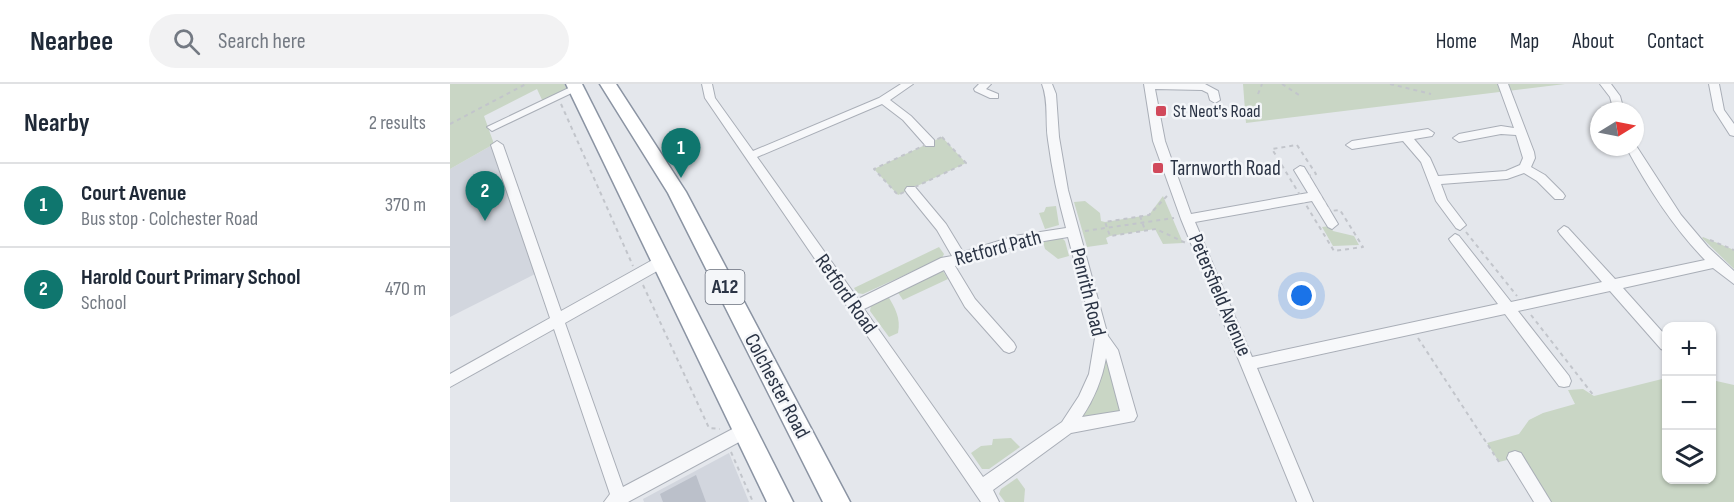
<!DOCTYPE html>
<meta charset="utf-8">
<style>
body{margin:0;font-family:"Sofia Sans Condensed",sans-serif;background:#f2f2f3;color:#1f2937}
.controls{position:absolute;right:18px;bottom:18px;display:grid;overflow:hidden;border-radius:12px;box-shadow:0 2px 4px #0004}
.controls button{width:54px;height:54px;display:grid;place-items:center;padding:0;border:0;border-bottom:2px solid #e0e1e3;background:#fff;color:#1f2937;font:30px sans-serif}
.compass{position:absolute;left:1140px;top:18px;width:54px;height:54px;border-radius:50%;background:#fff;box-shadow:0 2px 4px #0004;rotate:80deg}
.you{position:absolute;left:852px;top:212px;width:21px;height:21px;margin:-15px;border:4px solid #fff;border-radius:50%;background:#1a73e8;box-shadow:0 0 0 9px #1a73e833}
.badge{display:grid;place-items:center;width:39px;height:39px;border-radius:50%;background:#0f766e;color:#fff;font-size:20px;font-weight:700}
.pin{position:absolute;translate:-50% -50px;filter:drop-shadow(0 2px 3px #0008)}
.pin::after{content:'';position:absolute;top:32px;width:21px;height:18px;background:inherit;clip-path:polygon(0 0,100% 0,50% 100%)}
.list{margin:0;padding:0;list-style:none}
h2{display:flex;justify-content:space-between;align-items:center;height:78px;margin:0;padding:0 24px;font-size:26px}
h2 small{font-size:20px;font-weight:400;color:#747a83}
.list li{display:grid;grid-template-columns:39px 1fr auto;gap:18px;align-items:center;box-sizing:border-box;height:84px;padding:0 24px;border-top:2px solid #e0e1e3}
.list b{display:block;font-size:22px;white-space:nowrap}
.list p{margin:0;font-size:20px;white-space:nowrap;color:#747a83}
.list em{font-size:20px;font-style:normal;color:#747a83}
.icon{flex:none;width:33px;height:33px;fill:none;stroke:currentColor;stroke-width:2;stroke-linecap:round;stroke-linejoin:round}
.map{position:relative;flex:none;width:1284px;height:418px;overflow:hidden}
header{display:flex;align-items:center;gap:36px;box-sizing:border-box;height:84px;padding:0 30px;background:#fff;border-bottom:2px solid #e0e1e3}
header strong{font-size:28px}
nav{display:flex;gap:33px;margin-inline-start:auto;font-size:21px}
.search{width:420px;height:54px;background:#f2f2f3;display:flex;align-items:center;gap:15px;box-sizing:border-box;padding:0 21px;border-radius:33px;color:#747a83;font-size:22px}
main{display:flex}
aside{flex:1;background:#fff}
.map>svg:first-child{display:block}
</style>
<header>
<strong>Nearbee</strong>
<div class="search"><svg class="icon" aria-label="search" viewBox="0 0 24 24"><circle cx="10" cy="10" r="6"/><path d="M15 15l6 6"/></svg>Search here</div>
<nav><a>Home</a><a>Map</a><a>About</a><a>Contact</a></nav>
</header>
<main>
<aside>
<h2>Nearby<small>2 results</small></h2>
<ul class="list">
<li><span class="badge">1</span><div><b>Court Avenue</b><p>Bus stop · Colchester Road</p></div><em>370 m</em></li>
<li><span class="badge">2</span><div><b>Harold Court Primary School</b><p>School</p></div><em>470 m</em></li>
</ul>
</aside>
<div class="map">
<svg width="1284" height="418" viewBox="0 0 1284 418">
<rect width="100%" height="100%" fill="#e4e7ec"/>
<g fill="#d2d6de">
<polygon points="44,60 87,189 0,233 0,85"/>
<polygon points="279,369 299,418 194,418 193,415"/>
</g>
<g fill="#c9d6c5">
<polygon points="0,0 114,0 118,7 93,18 87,5 34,32 44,60 0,85"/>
<polygon points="793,0 1115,0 796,39"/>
<polygon points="492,53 516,79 448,111 424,85"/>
<polygon points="713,112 733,159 713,160 705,145 660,152 656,154 658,160 637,163 624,118 635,117 650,129 651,137 655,138 699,131"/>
<polygon points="606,122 609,141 595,145 589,129 594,128 596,123"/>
<polygon points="880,142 883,147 904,152 909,161 883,162 872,143"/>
<polygon points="1253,153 1284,166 1284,185 1252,154"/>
<polygon points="612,154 615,157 619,172 608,175 595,165 593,158"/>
<polygon points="489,163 494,170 492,174 413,210 407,209 404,204"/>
<polygon points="493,187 498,195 453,216 447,207"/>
<path d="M 438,212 C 445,224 451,234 448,249 L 439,253 L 420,227 L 421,221 Z"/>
<polygon points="652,254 679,332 617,343 635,316"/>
<polygon points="1216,294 1216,396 1262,396 1262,296 1284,301 1284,418 1093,418 1065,374 1049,378 1037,359 1069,350 1079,336 1093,329 1125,320 1118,306 1133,305 1144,312"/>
<polygon points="561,354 570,363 539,385 532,385 521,369 531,362 542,361 543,355"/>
<polygon points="567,394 575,405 574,418 555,418 549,410 551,405"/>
</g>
<polygon fill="#bbc0ca" points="246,391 256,418 213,418 210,410"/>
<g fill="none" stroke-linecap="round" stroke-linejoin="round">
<defs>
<g id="minor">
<polygon points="127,0 131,3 130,5 46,45 42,47 37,43"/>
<path d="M 252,0 L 262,0 L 265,14 L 303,67 L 429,14 L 451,0 L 463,0 L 440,16 L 461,32 L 484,56 L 484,62 L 476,62 L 453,36 L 432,20 L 307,73 L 408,215 L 491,174 L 502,172 L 487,146 L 457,109 L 455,106 L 457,103 L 465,103 L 496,140 L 513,168 L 565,152 L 616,144 C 608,115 602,86 598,56 C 595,37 599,18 592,0 L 602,0 L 606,10 L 609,53 L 618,106 L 658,252 L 668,266 L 687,332 L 684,337 L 621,349 L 543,406 L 549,418 L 531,418 L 255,14 ZM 618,153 L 645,254 L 639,290 L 629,312 L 612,338 L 533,393 L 414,225 L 494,186 L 515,223 L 554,267 L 559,269 L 564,267 L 566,263 L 564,259 L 525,215 L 505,182 L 565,162 ZM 656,274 L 670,327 L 632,333 C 644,315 652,296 656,274 Z"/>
<polygon points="529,0 541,0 536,5 548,10 548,14 540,14 525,7 524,5"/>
<path d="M 694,0 L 755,0 L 768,7 L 770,16 L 765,19 L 760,16 L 758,9 L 752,6 L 705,5 L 715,57 L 741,130 L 858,109 L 844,86 L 850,82 L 854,83 L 888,140 L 882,145 L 878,143 L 862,117 L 745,138 L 802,273 L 1048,220 L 1001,158 L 999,155 L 1005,150 L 1009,152 L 1061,218 L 1152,198 L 1110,150 L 1108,147 L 1114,142 L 1118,144 L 1165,195 L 1255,176 C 1223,143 1198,104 1176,63 L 1185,63 L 1185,60 L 1231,131 L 1258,163 L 1284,187 L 1284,200 L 1263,184 L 1173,204 L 1216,252 L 1216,267 L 1211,265 L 1160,207 L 1068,227 L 1119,292 L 1121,297 L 1119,302 L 1114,303 L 1109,302 L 1055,230 L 807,284 L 863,418 L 847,418 L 731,135 L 703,57 Z"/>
<polygon points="1048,0 1058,0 1084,68 1085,74 1081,83 1095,91 1113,109 1115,112 1113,115 1105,115 1087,97 1074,89 1057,95 991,100 997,116 1016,141 1010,146 1006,144 986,117 971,78 953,57 902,65 896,61 902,57 978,45 984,49 982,52 964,55 980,74 988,92 1056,87 1070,81 1073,74 1066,51 1051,50 1009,58 1003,54 1009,50 1051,42 1064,44"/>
<polygon points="1150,0 1161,0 1170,12 1174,27 1164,27 1160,13"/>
<polygon points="1259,0 1269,0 1274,26 1284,40 1284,52 1280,51 1264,26"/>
<polygon points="47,57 53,61 111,227 206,174 211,173 218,178 216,182 115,239 173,403 290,341 296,339 302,341 304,346 302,351 178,418 154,418 160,410 104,245 0,303 0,290 100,234 41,61"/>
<polygon points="1065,367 1071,369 1101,418 1084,418 1057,374 1059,369"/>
</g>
<g id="highway">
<polygon points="116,0 132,0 343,418 317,418"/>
<polygon points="150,0 166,0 236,108 400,418 373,418 218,109"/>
</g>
</defs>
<use href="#minor" stroke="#a9aeb7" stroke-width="2"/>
<use href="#highway" stroke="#8b94a3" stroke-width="3"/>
<g stroke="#c2c5cb" stroke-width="2" stroke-dasharray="4 4" stroke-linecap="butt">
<polyline points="832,0 849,11"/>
<polyline points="940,0 981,10"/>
<polyline points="808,10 812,0"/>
<polyline points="111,20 183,182"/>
<polyline points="0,40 76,0"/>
<polygon points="492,53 516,79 448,111 424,85"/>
<polygon points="847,61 866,90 858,92 880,127 890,126 913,163 884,167 822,65"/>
<polyline points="717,112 699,131 655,138 660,152 706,145 736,159"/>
<polyline points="690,132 695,146"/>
<polyline points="635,147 724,134"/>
<polyline points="1016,148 1067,212"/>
<polyline points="1260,156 1284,166"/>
<polyline points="193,201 259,344 270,345"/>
<polyline points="1081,231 1144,312"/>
<polyline points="968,254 1049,378 1051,377"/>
<polyline points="281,368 303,418"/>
</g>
<use href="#minor" fill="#f7f8fa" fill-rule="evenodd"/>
<use href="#highway" fill="#fff" fill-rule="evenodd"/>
</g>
<g fill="#d1495b" stroke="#f4f6f9" stroke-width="2">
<rect x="705" y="21" width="12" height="12" rx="3"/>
<rect x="702" y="78" width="12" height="12" rx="3"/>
</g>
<g text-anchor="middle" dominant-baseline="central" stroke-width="5" stroke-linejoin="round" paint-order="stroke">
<g font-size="18" fill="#2b3445" stroke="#f4f6f9" text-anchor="start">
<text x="723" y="27">St Neot's Road</text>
</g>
<rect fill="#f4f6f9" stroke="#676e7b" stroke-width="1.5" x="255.5" y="186" width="39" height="34" rx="4.5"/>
<g font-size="20" font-weight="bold" fill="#2b3445">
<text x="275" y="203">A12</text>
</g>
<g font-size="21" fill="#2b3445" stroke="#f4f6f9" text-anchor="start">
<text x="720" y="84">Tarnworth Road</text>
</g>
<g font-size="21" fill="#2b3445" stroke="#f4f6f9">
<text transform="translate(548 164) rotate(-15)">Retford Path</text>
<text transform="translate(638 208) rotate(76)">Penrith Road</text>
<text transform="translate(396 210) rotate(55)">Retford Road</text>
<text transform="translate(770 211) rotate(67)">Petersfield Avenue</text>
<text transform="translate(327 302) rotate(62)">Colchester Road</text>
</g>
</g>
</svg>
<div class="controls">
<button>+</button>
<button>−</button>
<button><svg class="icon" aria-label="layers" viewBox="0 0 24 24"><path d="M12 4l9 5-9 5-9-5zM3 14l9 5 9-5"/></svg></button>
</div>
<svg class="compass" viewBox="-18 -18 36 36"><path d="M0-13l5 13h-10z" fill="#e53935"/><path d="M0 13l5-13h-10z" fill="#747a83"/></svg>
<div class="you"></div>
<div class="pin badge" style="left:231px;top:94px">1</div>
<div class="pin badge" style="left:35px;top:137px">2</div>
</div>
</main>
